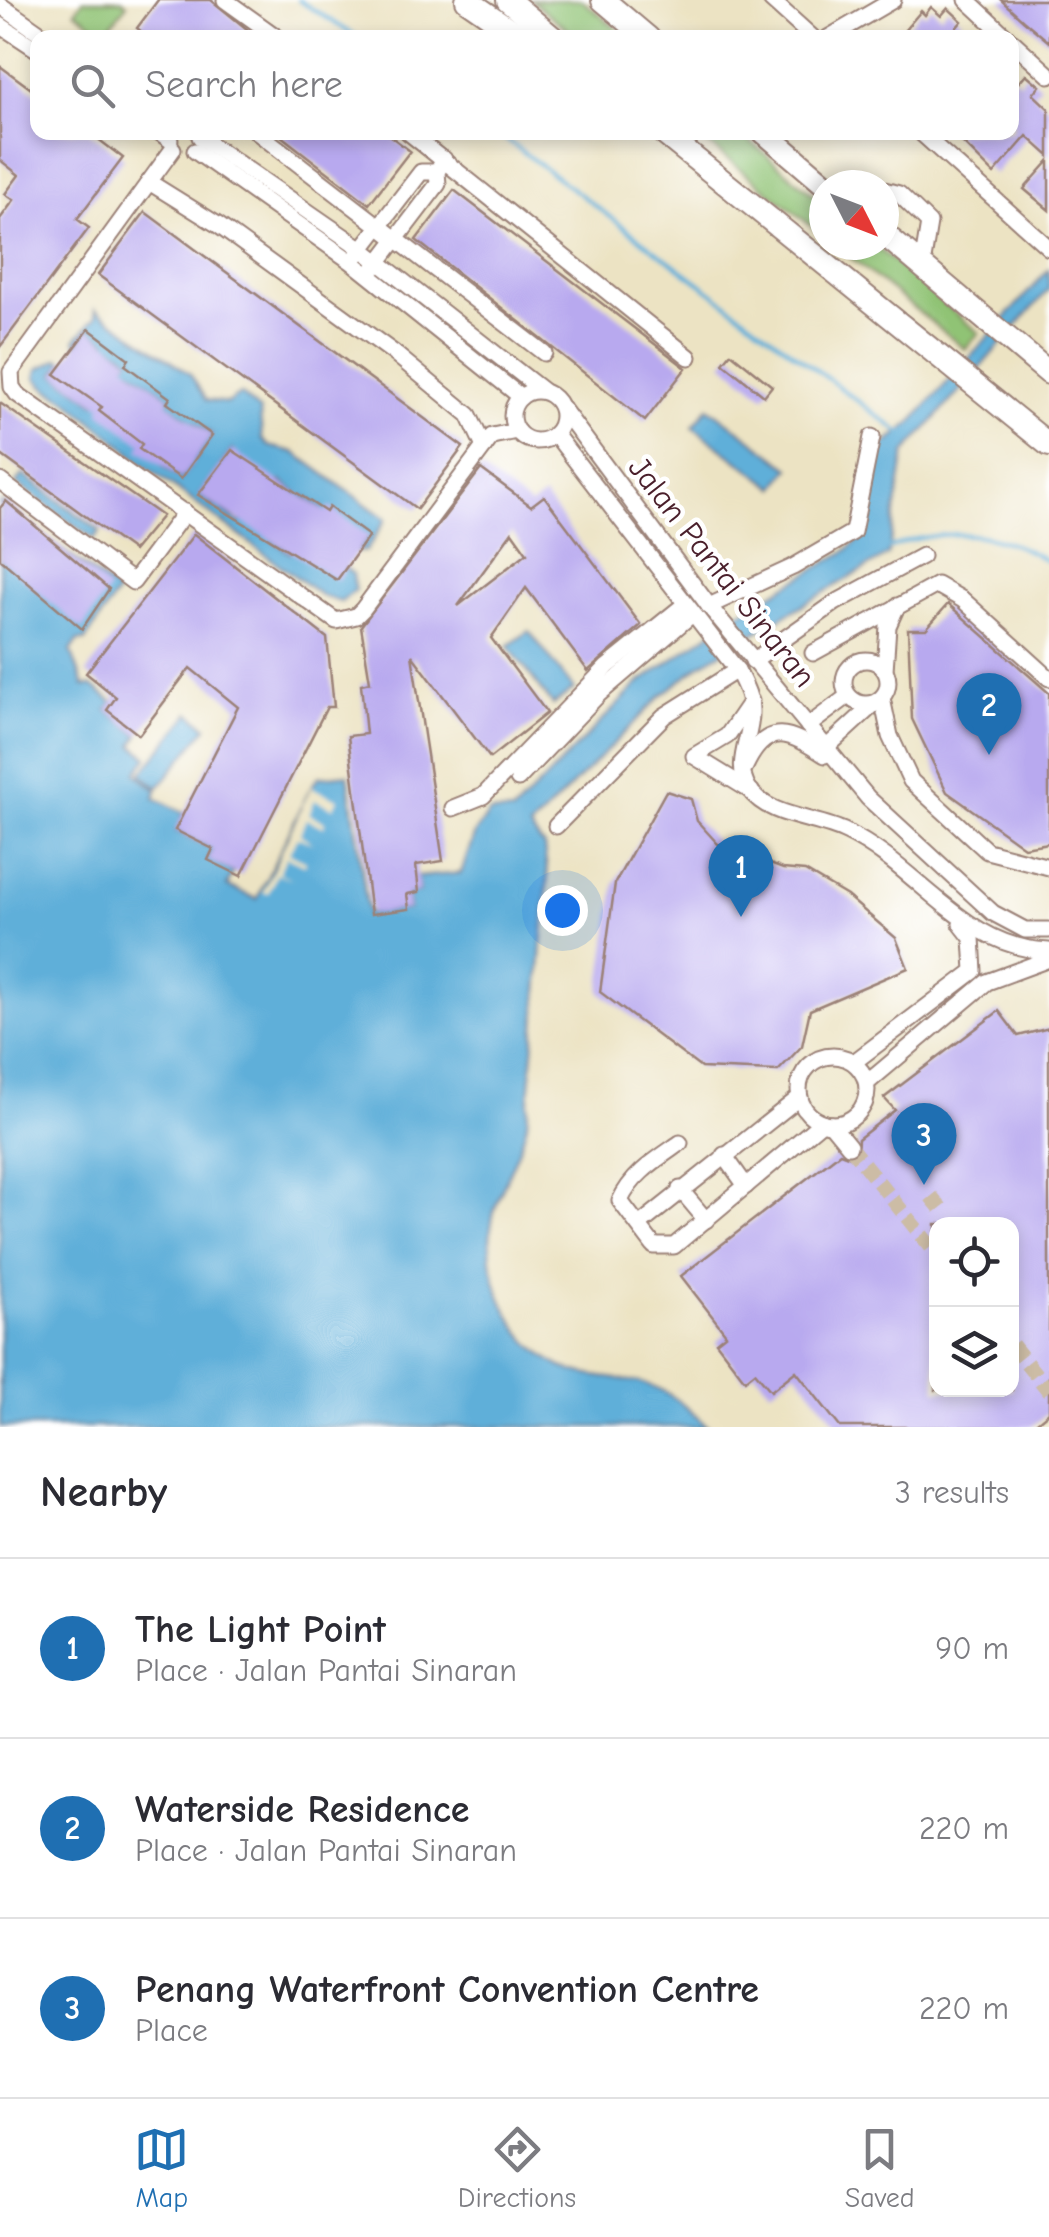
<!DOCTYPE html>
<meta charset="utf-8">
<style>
body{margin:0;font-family:"Comic Neue",sans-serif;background:#f2f2f3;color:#2b2b33}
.controls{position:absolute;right:30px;bottom:30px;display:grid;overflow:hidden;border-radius:20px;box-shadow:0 5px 15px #0003}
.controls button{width:90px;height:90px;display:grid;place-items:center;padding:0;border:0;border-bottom:2px solid #e1e1e2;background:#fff;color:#2b2b33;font:50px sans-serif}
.compass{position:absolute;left:809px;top:170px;width:90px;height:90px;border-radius:50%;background:#fff;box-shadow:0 5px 15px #0003;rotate:132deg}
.you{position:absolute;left:562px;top:910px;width:35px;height:35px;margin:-25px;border:8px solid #fff;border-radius:50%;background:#1a73e8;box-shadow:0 0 0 15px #1a73e833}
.badge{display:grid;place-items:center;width:65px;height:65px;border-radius:50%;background:#1f6fb2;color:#fff;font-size:32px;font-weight:700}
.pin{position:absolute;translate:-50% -82px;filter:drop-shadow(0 2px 5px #0008)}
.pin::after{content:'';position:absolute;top:52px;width:35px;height:30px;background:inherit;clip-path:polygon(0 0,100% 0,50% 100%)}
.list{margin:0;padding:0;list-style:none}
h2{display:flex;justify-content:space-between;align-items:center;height:130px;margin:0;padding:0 40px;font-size:42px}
h2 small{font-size:32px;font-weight:400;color:#7c7c81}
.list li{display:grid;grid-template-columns:65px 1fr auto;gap:30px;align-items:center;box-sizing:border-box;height:180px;padding:0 40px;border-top:2px solid #e1e1e2}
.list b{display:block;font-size:38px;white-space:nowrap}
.list p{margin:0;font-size:32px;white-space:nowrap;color:#7c7c81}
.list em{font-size:32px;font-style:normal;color:#7c7c81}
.icon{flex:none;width:55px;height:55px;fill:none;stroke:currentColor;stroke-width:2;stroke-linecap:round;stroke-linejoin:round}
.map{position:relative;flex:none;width:1049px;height:1427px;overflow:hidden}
.search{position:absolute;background:#fff;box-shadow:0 5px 15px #0003;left:30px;right:30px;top:30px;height:110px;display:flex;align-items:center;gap:25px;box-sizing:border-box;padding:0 35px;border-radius:20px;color:#7c7c81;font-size:38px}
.sheet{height:670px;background:#fff}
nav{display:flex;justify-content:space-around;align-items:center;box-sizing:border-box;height:140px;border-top:2px solid #e1e1e2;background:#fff;font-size:28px;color:#7c7c81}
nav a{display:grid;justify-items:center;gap:5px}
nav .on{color:#1f6fb2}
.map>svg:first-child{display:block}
</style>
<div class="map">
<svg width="1049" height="1427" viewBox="0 0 1049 1427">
<rect width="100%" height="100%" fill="#fff"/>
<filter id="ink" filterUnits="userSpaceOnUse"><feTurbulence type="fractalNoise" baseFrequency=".01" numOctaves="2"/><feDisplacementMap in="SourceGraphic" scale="20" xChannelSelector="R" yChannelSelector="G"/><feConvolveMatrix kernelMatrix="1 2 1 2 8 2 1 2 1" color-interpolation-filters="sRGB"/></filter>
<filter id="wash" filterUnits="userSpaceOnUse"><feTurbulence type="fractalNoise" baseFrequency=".0048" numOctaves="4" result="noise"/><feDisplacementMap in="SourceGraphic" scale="40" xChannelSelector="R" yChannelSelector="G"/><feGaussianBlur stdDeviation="2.25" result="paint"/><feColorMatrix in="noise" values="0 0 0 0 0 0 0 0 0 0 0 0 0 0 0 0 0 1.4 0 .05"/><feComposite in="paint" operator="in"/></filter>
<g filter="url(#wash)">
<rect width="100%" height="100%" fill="#ece3c3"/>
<g fill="#90c374" stroke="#6d7150" stroke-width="2.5">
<polygon points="83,0 122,0 127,4 105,33 75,11"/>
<polygon points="531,0 582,0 627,37 577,37"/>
<polygon points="695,133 740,133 824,203 824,236"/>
<polygon points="835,245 874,245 979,333 965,349"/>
</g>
<g fill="#5eafd9" stroke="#546782" stroke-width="2.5">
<path d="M 1049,269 L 1049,289 L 905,453 L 888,555 L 700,665 L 661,696 L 530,828 L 544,847 L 548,875 L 527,1123 C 520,1156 501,1184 493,1216 C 480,1271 510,1342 562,1367 C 591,1380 624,1376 652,1386 C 674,1394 691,1412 708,1427 L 0,1427 L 0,502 L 118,592 L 85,641 L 78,641 L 71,651 L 84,686 L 92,686 L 113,702 L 107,710 L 139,735 L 133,745 L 148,757 L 136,773 L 157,790 L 155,798 L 184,813 L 176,831 L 207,846 L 216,844 L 208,859 L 233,872 L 227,886 L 257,899 L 311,787 L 318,777 L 348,774 L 368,914 L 409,909 L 407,894 L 419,892 L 417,877 L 461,873 L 475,833 L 489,813 L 513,812 L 638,684 L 731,618 L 846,551 L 864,535 L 878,450 L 910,424 Z"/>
<path d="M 95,309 L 190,374 L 206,400 L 227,403 L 240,394 L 260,411 L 262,439 L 269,446 L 294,452 L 386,519 L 366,551 L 358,552 L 368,537 L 317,525 L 322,509 L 304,496 L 292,513 L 288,510 L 299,494 L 281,481 L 268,498 L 232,450 L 199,495 L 216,508 L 229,491 L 233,494 L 222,510 L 239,523 L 252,506 L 272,540 L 290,553 L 302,536 L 353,574 L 355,590 L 341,602 L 322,596 L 141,463 C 120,441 96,426 74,406 C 62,394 47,393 36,378 L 38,369 L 59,359 L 63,362 L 55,374 L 96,403 L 103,394 L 175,449 L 163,466 L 181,479 L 212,434 L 194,422 L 182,439 L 177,436 L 189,419 L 171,406 L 163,416 L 159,413 L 170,398 L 130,369 L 118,374 L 129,358 L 111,346 L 95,359 L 107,342 L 89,329 L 77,345 L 75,340 L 96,317 Z"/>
<polygon points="708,407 790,468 775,488 693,427"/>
<polygon points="23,475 100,531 94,539 16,483"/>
<polygon points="529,631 574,689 553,705 508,646"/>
<polygon points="190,713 207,727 158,788 141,774"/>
</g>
<polygon fill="#ece3c3" points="311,787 338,799 333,808 315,800 309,814 326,822 324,827 306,819 300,834 314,844 297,837 289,853 306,861 305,865 286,857 279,873 296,880 277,874 268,894 263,892"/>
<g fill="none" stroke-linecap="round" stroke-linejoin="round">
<g stroke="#5eafd9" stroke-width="4">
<polyline points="298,0 359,38"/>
<polyline points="496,132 901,433"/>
<path d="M 888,548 C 943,526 997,530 1049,562"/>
</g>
</g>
<g id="blocks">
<g fill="#b8a9ef" fill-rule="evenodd">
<polygon points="158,0 211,0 258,38 149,38 137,28"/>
<polygon points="1001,0 1049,0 1049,42 1023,20"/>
<polygon points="931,7 941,16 948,8 962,21 956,28 967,38 898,38 921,11 925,15"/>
<polygon points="0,66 38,94 38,132 89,132 123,158 77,219 89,228 0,347 0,219 14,200 5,194 19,175 0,160"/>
<polygon points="1026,74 1040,86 1033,94 1049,109 1049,156 1027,136 994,174 952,132 1012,132 1012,76 1019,82"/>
<polygon points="276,132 385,132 410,151 369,204"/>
<polygon points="1049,161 1049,210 1024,189"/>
<polygon points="454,190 686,368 645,421 416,240"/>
<polygon points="145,212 463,447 417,509 98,275"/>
<polygon points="89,329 129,359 125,365 170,398 167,403 212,435 181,479 139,449 142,444 99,411 102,407 55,374"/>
<polygon points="731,353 772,386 764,396 723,363"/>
<polygon points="0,403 162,516 133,551 0,454"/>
<polygon points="232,450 326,512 329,507 369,536 337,580 198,495"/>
<path d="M 481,469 L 531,506 L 544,496 L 641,625 L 588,671 L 526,588 L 491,638 L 547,713 L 490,758 L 412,655 L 443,861 L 416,865 L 419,892 L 407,894 L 409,909 L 371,914 L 348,736 L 366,734 L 361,684 L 370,682 L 361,626 ZM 512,532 L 527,553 L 458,606 Z"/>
<polygon points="6,501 109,589 82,629 0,559 0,508"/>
<polygon points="194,534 327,638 334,707 327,707 241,876 208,860 213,849 175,830 238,707 190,668 139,735 107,710 116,697 86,673"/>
<polygon points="948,604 1049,693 1049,843 1024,847 947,792 912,719 908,629 926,629"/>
<polygon points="666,791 691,799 697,821 718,844 783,869 805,871 847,896 896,938 908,968 810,1010 802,1046 778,1071 701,1068 600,992 615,883"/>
<path d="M 999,1011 L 1018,1036 L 1049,1028 L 1049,1412 L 1031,1427 L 840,1427 L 796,1371 L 771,1391 L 755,1372 L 745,1380 L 716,1342 L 726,1334 L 681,1276 L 840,1153 L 850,1157 L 857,1154 L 858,1139 L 895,1110 L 884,1098 ZM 936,1224 L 1012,1224 L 1012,1390 L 936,1390 Z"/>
</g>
</g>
</g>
<g filter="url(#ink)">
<use href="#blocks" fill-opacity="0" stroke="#9b8177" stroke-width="2.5"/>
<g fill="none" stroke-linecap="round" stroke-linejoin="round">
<g stroke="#ccbca5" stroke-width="15" stroke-dasharray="15 8" stroke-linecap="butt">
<polyline points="849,1146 936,1253"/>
<polyline points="930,1207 945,1195"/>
<polyline points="1012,1345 1049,1391"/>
</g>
<defs>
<g id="minor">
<polyline points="225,0 278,38"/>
<polyline points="771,0 813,38"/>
<polyline points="967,0 1008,38"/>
<polyline points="0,5 47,38"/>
<polyline points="0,25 38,50"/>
<polyline points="828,38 893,0"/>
<polyline points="1012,41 1049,75"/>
<polyline points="159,132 170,140"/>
<polyline points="257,132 544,353"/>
<polyline points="408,132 689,357"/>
<polyline points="920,132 1049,248"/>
<polyline points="200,137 362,249 543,391"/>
<polyline points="173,149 11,372 12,387 17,394 336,621 356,616 363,609 492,436 517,431"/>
<polyline points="195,151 352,262 521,397"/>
<polyline points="149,182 218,225 394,353 469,415 484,447"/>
<polyline points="884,190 899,194 929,223 922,266"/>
<polyline points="357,255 421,172 437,172"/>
<polyline points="374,268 438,184 437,172 444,159"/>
<circle cx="537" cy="416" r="25"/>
<polyline points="562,408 709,606 868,798 993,913 1025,930 1049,930"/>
<path d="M 555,434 L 737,670 C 744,684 752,698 751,714 C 751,739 733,764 749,789 C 769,818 816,817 846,832 C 918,866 964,949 1049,951"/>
<polyline points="0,481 133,582 185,512"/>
<polyline points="709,606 793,567 853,532 872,437"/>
<polyline points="813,653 937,585 963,600 1049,678"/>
<circle cx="866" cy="682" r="22"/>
<polyline points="753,661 835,603 922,556"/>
<polyline points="885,670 888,626 897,606"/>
<polyline points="882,698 890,736 911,781 987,851 1049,867"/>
<polyline points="751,701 727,736 694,756 751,791"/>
<polyline points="808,726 848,696"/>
<polyline points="826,748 874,704"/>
<path d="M 745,767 C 767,719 790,733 825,755"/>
<polyline points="518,779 599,694 691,615"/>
<polyline points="453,808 483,796 607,667 684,605"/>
<polyline points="556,826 664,716 737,670"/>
<circle cx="833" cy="1090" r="34"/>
<polyline points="854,1062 974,971 972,938 961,924"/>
<polyline points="867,1083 987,982 1049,959"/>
<polyline points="831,1124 849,1146"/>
<path d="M 680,1143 C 656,1160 632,1174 620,1201 L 654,1246 L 674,1246 L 822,1122"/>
<polyline points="724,1155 746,1186"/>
<polyline points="680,1189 706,1220"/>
<polyline points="639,1225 800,1097"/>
</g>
<g id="highway">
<polyline points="467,0 522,38"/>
<polyline points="508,0 553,38"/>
<polyline points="603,0 648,38"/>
<polyline points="662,132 1049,445"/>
<polyline points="764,132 826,185"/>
<polyline points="884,234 1049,373"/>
</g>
</defs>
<use href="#minor" stroke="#9b8177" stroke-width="19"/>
<use href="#highway" stroke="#9b8177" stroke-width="26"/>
<use href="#minor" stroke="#fff" stroke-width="15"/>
<use href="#highway" stroke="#fff" stroke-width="22"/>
</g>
</g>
<g text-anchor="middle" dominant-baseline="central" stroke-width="9" stroke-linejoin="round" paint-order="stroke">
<g font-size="32" fill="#4a1f2b" stroke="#fff">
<text transform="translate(722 572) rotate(52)">Jalan Pantai Sinaran</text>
</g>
</g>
</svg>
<div class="controls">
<button><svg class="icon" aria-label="locate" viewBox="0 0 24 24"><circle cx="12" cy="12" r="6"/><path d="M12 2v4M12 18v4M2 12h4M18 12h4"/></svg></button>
<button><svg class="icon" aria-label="layers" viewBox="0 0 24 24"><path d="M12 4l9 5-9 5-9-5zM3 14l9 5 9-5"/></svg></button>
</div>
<svg class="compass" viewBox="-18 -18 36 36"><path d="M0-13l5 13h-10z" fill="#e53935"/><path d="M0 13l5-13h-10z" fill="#7c7c81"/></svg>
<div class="you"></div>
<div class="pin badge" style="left:741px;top:917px">1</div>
<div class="pin badge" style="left:989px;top:755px">2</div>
<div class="pin badge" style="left:924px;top:1185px">3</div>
<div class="search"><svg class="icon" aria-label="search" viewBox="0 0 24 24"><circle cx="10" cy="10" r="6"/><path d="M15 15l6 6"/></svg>Search here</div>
</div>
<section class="sheet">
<h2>Nearby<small>3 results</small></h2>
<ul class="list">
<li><span class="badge">1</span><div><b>The Light Point</b><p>Place · Jalan Pantai Sinaran</p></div><em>90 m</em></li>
<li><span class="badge">2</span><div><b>Waterside Residence</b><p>Place · Jalan Pantai Sinaran</p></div><em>220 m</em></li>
<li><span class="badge">3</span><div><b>Penang Waterfront Convention Centre</b><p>Place</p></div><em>220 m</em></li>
</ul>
</section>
<nav>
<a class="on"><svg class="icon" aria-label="map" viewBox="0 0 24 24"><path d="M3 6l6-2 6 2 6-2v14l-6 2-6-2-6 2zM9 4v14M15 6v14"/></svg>Map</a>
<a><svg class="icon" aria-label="directions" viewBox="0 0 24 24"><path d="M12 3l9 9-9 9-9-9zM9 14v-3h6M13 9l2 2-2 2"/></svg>Directions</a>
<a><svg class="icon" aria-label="saved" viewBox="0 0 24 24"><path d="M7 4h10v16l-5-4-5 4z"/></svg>Saved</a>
</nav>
